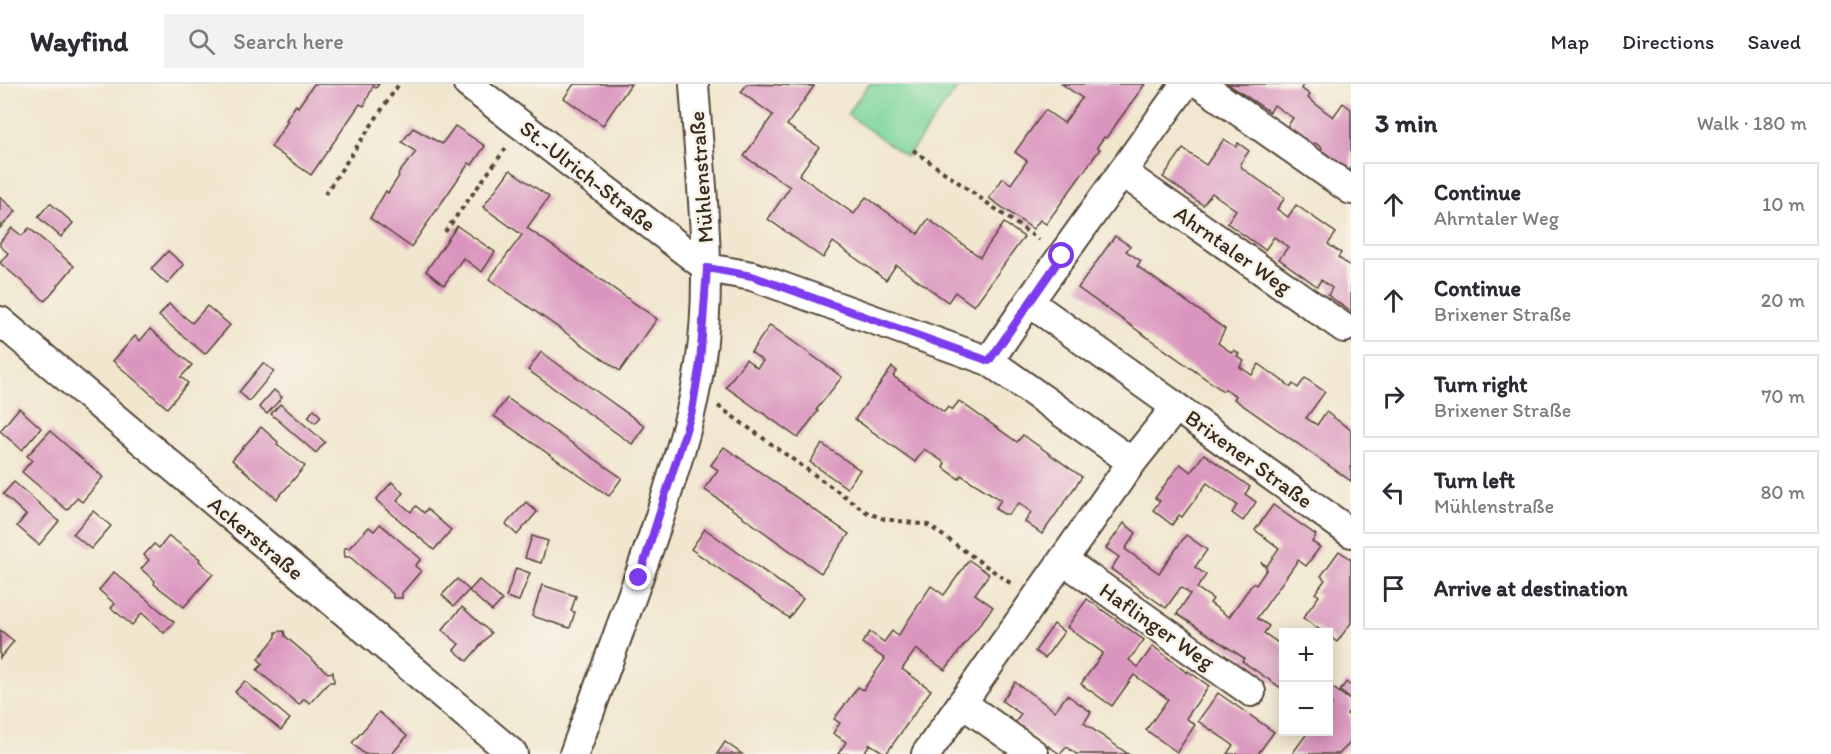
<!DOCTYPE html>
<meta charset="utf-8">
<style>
body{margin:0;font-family:Itim,sans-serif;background:#f2f2f3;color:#2b2b33}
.controls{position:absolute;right:18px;bottom:18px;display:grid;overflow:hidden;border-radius:0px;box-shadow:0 3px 15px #0003}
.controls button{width:54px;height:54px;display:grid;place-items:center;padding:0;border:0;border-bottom:2px solid #e1e1e2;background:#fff;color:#2b2b33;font:30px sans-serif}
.stop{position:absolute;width:18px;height:18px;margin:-14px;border:4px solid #7c3aed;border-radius:50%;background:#fff}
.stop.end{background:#7c3aed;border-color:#fff;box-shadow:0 2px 6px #0008}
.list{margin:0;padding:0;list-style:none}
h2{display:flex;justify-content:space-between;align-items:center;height:78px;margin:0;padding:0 24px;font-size:26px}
h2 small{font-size:20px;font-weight:400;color:#7c7c81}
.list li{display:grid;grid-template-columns:39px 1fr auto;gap:18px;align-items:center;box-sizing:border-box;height:84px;margin:0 12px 12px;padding:0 12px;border:2px solid #e1e1e2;border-radius:0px}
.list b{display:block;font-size:22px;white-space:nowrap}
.list p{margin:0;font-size:20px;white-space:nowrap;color:#7c7c81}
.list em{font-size:20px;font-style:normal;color:#7c7c81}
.icon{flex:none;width:33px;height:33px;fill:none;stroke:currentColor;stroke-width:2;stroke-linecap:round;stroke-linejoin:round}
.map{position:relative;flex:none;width:1351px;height:670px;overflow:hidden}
header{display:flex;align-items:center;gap:36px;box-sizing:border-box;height:84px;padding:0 30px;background:#fff;border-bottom:2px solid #e1e1e2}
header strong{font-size:28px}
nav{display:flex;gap:33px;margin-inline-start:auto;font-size:21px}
.search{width:420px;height:54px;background:#f2f2f3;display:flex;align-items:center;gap:15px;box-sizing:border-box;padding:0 21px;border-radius:0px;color:#7c7c81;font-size:22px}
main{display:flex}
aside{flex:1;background:#fff}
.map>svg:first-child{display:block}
</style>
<header>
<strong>Wayfind</strong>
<div class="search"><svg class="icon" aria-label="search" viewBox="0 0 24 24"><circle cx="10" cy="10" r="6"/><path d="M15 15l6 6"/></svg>Search here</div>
<nav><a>Map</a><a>Directions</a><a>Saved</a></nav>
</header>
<main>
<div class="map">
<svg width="1351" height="670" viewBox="0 0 1351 670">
<rect width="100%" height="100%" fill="#f7f3e8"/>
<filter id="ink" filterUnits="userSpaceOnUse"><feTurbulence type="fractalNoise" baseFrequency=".0167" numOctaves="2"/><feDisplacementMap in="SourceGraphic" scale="12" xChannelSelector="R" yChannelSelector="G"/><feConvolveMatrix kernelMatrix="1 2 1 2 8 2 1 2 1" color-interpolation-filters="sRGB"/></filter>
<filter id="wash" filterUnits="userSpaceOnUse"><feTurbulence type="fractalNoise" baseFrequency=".008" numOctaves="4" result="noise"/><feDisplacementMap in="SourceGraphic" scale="24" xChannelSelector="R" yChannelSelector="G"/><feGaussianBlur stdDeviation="1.35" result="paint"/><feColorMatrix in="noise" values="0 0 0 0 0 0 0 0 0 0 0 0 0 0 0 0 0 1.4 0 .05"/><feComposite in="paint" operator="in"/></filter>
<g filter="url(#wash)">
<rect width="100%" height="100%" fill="#f1e6ce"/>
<polygon fill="#7fd79c" stroke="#5d805d" stroke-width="1.5" points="869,0 960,0 907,73 847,30"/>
<g id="blocks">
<g fill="#da95be">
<polygon points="314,0 379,0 376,4 373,2 364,22 360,20 311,91 271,63 288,37 286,36 289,31 296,21 298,23"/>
<polygon points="574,0 631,0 603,41 564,14"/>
<polygon points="747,0 814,2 787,41 819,63 799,91 854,130 866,113 918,150 928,135 980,173 1004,139 1024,153 974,222 955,208 948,218 896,181 886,196 833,158 823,174 768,135 790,103 744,72 773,31 741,8"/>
<polygon points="1062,0 1145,0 1106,54 1104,53 1097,63 1100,65 1046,140 1040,136 1033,145 989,114 1003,94 1011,100 1027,77 1015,68 1045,26 1064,39 1082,14"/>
<polygon points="1228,0 1304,0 1301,4 1310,11 1308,14 1333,33 1343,19 1351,25 1351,88 1321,66 1322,64 1315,59 1313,61 1287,43 1293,34 1284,28 1274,21 1270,28"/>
<polygon points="455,42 485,62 472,81 469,79 411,163 370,134 386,107 388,109 399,92 398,90 416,68 402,58 413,44 442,60"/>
<polygon points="1224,55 1236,63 1238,59 1249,67 1240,80 1243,85 1285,114 1277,125 1288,133 1296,121 1336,149 1328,160 1341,169 1338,173 1351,183 1351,228 1328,211 1332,204 1321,196 1317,202 1279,175 1288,163 1274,153 1265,166 1227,139 1236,126 1222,116 1212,109 1203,121 1163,93 1183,65 1206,81"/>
<polygon points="510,86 549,113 527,144 657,235 620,287 489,195 522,151 483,123"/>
<polygon points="0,113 16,127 0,144"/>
<polygon points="50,119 73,139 61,153 38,133"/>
<polygon points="457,142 495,168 482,188 463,174 444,201 426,187"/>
<polygon points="12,144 22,152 29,144 74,182 45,217 0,179 8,169 0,162 0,158"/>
<polygon points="1115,152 1130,162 1126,167 1141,177 1137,182 1225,245 1218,259 1232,269 1234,266 1239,270 1237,272 1244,277 1240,283 1252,291 1259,280 1291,303 1293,300 1298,304 1305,294 1325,308 1306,334 1317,341 1326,328 1351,346 1351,397 1234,315 1236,312 1225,305 1223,307 1078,204"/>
<polygon points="168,167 184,181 167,200 151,185"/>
<polygon points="169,220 192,239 207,222 230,241 205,270 159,232"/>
<polygon points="770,241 842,293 816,326 818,327 798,354 726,303 746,275 757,284 763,277 751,268"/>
<polygon points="150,245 192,281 181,293 188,299 167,324 113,277 135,252 140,257"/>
<polygon points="541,268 645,342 632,360 528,286"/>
<polygon points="263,279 274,287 249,317 239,308"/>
<polygon points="892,283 897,287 893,292 944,328 948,323 952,326 959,317 1017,358 1023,351 1082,393 1042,450 1025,438 1031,428 1019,419 1009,430 1004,430 995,425 1001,416 961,391 959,395 943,383 945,379 924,365 915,378 855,335"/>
<polygon points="274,306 282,313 267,330 259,323"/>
<polygon points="507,314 622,394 609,412 494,332"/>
<polygon points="280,320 325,358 316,369 271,330"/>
<polygon points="19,324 41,344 22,366 0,347"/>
<polygon points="314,325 321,333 315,339 308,333"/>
<polygon points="261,343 278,358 277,360 305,382 277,415 232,376"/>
<polygon points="50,347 103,393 82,418 77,414 67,426 22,388 32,376 27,372"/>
<polygon points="822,360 860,386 847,404 810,378"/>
<polygon points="724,363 849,450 821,489 704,405 718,386 711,381"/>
<polygon points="1204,370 1250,403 1245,410 1256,418 1243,437 1232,429 1237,421 1207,399 1182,433 1179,431 1172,441 1153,426 1160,417 1155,414 1180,380 1191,388"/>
<polygon points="14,398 59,437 39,461 17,442 26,431 3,410"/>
<polygon points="392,398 403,409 397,416 411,428 416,422 424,429 427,425 451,446 434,466 376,416"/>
<polygon points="526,418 537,428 517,451 506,440"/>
<polygon points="1273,421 1316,451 1312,458 1320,463 1306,482 1298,476 1257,534 1269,542 1264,549 1284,563 1284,606 1242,577 1244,574 1177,530 1190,510 1181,503 1166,524 1111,485 1119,473 1106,464 1124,439 1136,449 1125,465 1159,489 1186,451 1207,466 1195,483 1206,491 1197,504 1213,515 1210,519 1229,533 1253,499 1256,501 1267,485 1261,478 1267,482 1279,464 1255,446"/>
<polygon points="93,427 111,442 91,465 73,450"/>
<polygon points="380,440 421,475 415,482 421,487 402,509 402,514 393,514 393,510 371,491 350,473 345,473 344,464 349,464 369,443 374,447"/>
<polygon points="705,445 803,515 789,534 691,465"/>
<polygon points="169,452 200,475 199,477 213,490 184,523 154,500 155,497 141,485 149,476 144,471 154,460 159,464"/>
<polygon points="532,452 548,457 541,479 525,474"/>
<polygon points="1339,467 1351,475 1351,539 1337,558 1329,552 1328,548 1323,548 1303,534 1319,512 1315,509 1325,496 1321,492"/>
<polygon points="969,476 989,490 975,510 993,523 945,586 916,565 902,585 931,606 886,670 870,660 863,670 838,670 846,658 833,649 840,639 834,635 858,603 863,606 885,575 862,559 870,548 884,558 892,547 898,552 931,502 944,511"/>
<polygon points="516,484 530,489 519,517 506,513"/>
<polygon points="114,488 174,538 164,549 142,529 132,541 111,524 115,520 99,506"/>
<polygon points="457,495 469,506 454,522 442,511"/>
<polygon points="479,496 502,516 492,527 469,507"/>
<polygon points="542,501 576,512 571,527 575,528 570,544 532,532"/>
<polygon points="1087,515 1144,556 1129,576 1138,583 1153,562 1187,589 1188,587 1209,602 1186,634 1195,641 1177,668 1146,646 1168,615 1134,591 1112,622 1081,600 1103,569 1067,543"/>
<polygon points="462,523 491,549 467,577 454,566 459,560 442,546"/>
<polygon points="1054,540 1064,548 1045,574 1035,567"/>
<polygon points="0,546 14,557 0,574"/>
<polygon points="284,547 285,552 328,589 333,588 334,598 329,598 310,619 304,615 299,621 257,586 263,580 258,575 276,553 276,548"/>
<polygon points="245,597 290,635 281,646 235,608"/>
<polygon points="1015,598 1055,627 1067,611 1091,628 1084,639 1128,670 1076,670 1067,663 1060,670 1015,639 1021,630 1002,617"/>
<polygon points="1346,598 1351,602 1351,615 1340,607"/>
<polygon points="1333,604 1351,617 1351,624 1347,630 1351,633 1351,658 1339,670 1292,670 1308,648 1329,648 1329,625 1332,620 1329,617 1329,611"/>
<polygon points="1218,609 1274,648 1258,670 1227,670 1233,661 1198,637"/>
<polygon points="379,628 407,652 392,670 364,670 352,659"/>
<polygon points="725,658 742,670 717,670"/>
</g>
</g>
</g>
<g filter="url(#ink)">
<use href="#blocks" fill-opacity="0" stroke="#564638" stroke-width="1.5"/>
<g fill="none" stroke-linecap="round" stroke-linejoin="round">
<defs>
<g id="minor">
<polyline points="468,0 707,184 752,192 989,277 1132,378 1176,323 1029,218 989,277"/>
<polyline points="1200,0 1351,106"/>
<polyline points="1122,88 1344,244"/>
<polyline points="1029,218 1185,0"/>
<polyline points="0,237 513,670"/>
<polyline points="1176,323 1351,449"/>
<polyline points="1063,476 1251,608"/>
<polyline points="962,619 1034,670"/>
<path d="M 574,670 C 603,592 632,514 659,435 C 675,384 692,334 700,281 C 714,188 700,93 694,0"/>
<polyline points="926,670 1132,378"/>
</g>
</defs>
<use href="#minor" stroke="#564638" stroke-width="32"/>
<g stroke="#564638" stroke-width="4" stroke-dasharray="4.5 4.5" stroke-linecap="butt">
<polyline points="913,66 1039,156"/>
<polyline points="325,110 399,0"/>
<polyline points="445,148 506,64"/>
<polyline points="718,322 868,429 884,435 928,441 1013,501"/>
</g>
<use href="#minor" stroke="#fff" stroke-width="28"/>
</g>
</g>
<g fill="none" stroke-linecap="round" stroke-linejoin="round" filter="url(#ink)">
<polyline stroke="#7c3aed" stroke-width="8" points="639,494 692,327 700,279 707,184 752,192 989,277 1062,172"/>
</g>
<g text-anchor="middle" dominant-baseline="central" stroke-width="5" stroke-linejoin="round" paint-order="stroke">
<g font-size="22" fill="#3b2a1e" stroke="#f7f3e8">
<text transform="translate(588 92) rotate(38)">St.-Ulrich-Straße</text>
<text transform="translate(701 93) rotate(-94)">Mühlenstraße</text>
<text transform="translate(1233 166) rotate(35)">Ahrntaler Weg</text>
<text transform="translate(1249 375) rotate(36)">Brixener Straße</text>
<text transform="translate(256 454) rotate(40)">Ackerstraße</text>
<text transform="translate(1157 542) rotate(35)">Haflinger Weg</text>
</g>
</g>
</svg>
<div class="controls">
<button>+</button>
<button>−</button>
</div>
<div class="stop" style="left:1062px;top:172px"></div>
<div class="stop end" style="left:639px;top:494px"></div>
</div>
<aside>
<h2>3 min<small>Walk · 180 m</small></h2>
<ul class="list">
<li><svg class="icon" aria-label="ahead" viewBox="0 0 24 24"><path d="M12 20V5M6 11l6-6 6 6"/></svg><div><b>Continue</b><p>Ahrntaler Weg</p></div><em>10 m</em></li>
<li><svg class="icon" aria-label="ahead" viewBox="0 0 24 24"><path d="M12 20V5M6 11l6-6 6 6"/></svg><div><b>Continue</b><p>Brixener Straße</p></div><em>20 m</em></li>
<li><svg class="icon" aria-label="right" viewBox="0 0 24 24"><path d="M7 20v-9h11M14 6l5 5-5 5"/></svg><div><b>Turn right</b><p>Brixener Straße</p></div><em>70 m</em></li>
<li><svg class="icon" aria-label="left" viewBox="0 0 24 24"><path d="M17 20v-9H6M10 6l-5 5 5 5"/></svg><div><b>Turn left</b><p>Mühlenstraße</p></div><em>80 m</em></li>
<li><svg class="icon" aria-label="arrive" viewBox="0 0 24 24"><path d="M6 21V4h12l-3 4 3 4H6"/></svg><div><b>Arrive at destination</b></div></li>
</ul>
</aside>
</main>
